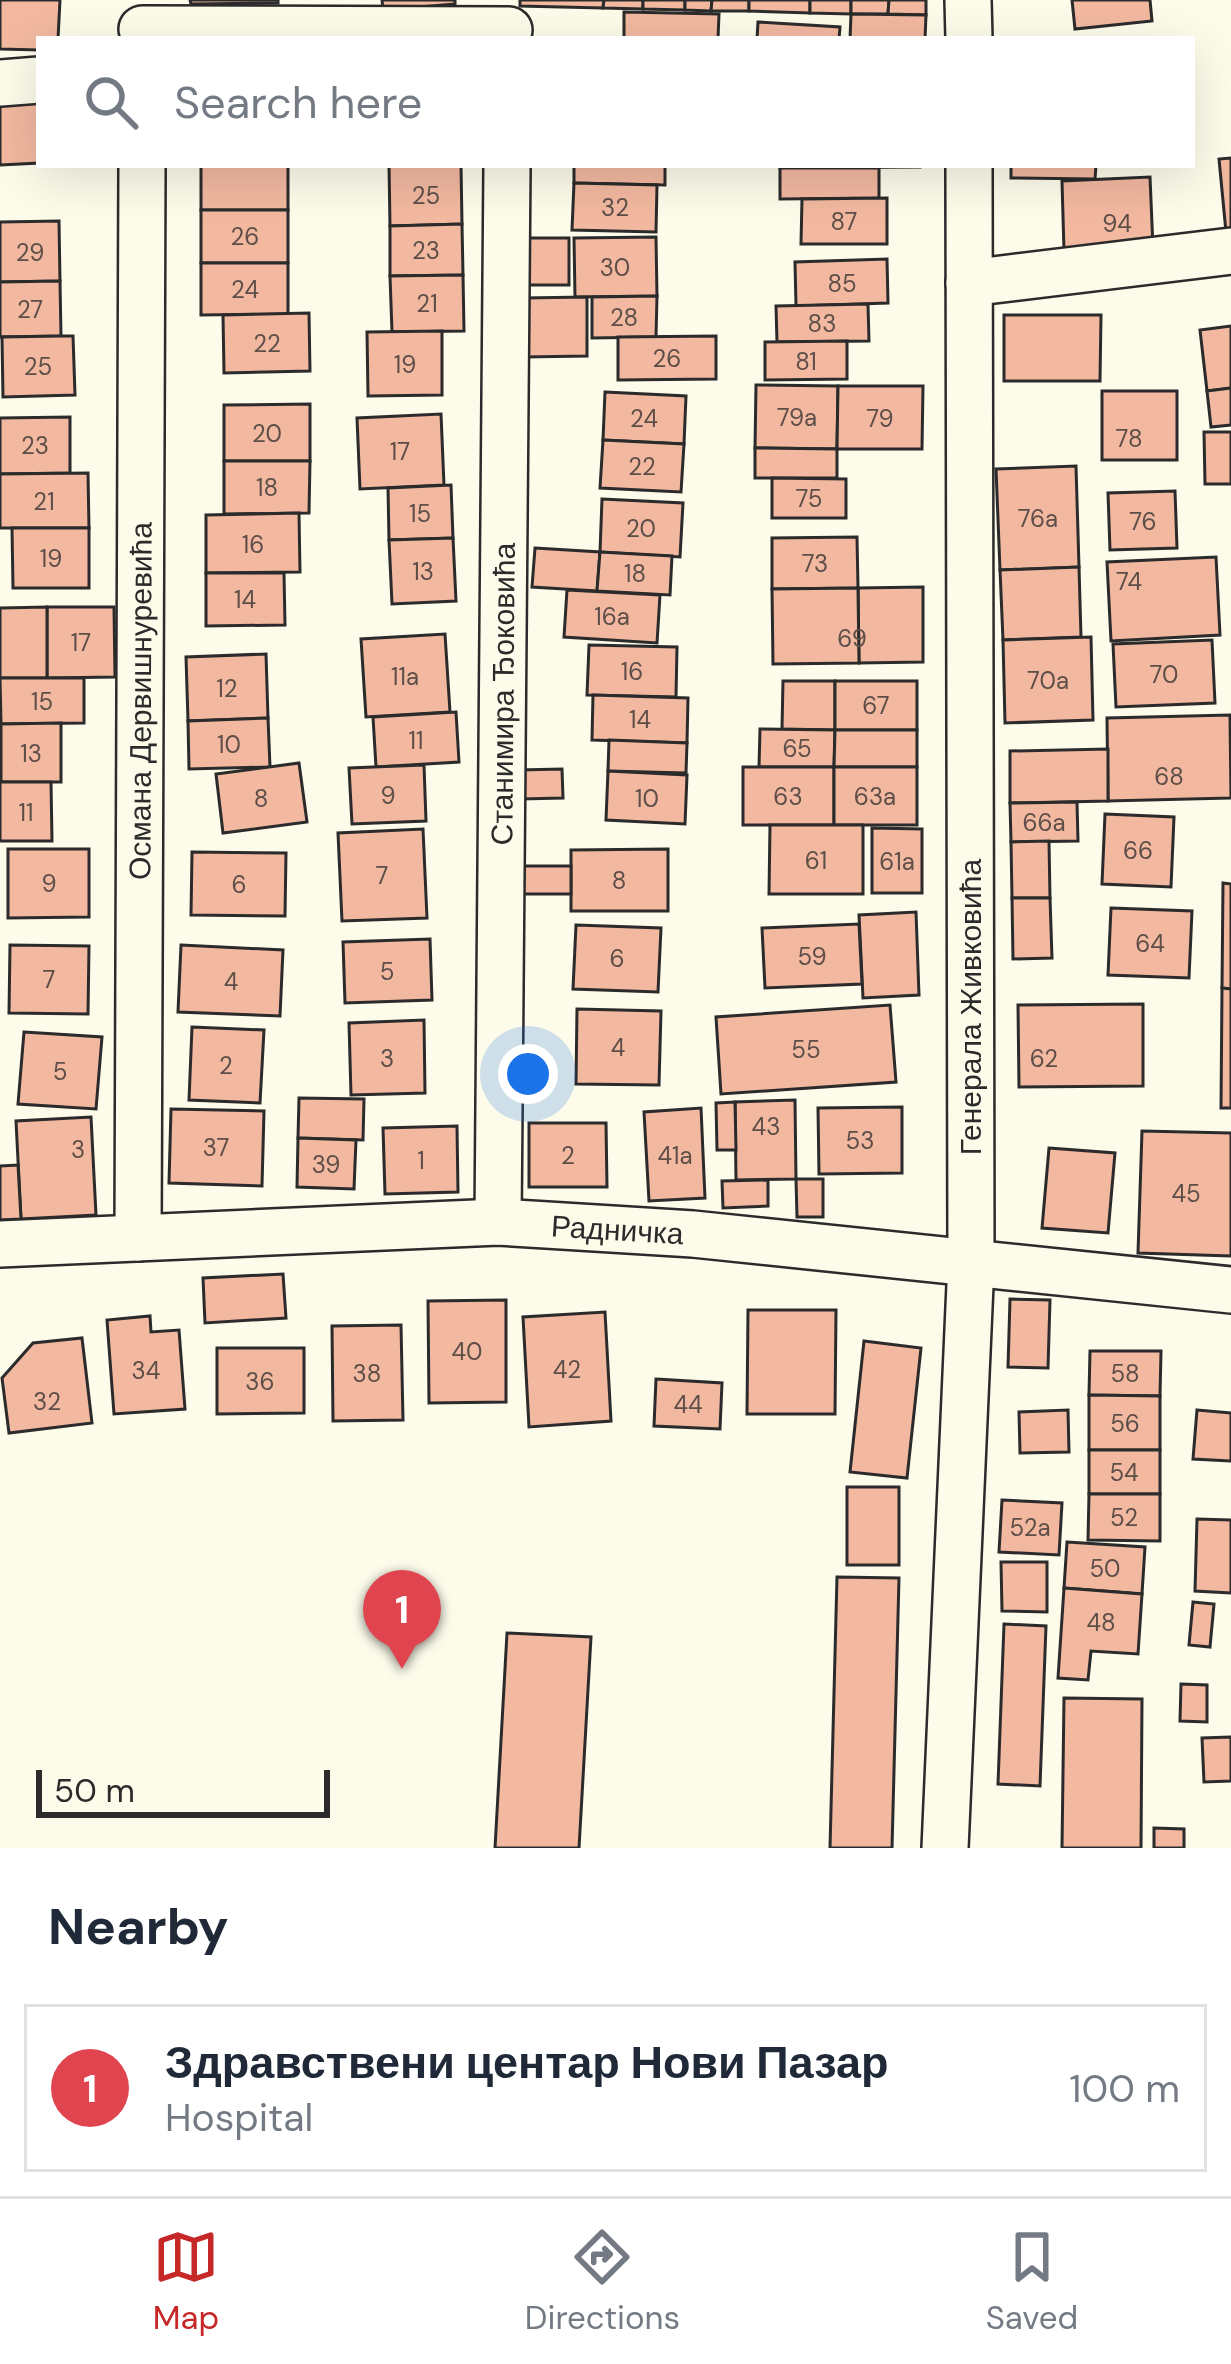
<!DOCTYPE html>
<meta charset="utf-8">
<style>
body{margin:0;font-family:"DM Sans",sans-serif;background:#f6f6f7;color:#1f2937}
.scale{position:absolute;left:36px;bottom:30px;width:294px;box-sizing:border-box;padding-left:12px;border:6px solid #2b2b2b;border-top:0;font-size:33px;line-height:42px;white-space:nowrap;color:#2b2b2b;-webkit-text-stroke:9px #fdfbea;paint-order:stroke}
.you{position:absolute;left:528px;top:1074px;width:42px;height:42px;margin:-30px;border:9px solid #fff;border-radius:50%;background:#1a73e8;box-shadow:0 0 0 18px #1a73e833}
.badge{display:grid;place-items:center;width:78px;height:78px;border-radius:50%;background:#c62828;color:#fff;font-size:39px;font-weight:700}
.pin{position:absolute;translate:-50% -99px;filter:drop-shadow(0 3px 6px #0008)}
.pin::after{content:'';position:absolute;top:63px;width:42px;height:36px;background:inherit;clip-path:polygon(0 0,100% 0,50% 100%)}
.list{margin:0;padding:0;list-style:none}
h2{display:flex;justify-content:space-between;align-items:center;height:156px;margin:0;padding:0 48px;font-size:51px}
h2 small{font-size:39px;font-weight:400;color:#747a83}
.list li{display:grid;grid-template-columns:78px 1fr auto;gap:36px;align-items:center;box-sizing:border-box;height:168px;margin:0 24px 24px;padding:0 24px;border:3px solid #e0e1e3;border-radius:0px}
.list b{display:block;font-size:45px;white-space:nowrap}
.list p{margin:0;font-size:39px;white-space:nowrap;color:#747a83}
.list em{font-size:39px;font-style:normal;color:#747a83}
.icon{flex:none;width:66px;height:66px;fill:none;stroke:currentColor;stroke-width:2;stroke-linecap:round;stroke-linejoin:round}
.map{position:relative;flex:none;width:1231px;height:1848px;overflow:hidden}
.search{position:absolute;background:#fff;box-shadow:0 12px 48px #0002;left:36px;right:36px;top:36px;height:132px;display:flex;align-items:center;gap:30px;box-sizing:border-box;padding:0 42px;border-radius:0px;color:#747a83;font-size:45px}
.sheet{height:348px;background:#fff}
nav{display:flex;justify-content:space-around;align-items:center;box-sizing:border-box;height:168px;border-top:3px solid #e0e1e3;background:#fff;font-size:33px;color:#747a83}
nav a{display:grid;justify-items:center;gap:6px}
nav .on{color:#c62828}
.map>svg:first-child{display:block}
</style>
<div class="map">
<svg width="1231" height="1848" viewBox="0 0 1231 1848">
<rect width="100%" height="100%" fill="#fdfbea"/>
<g fill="#f2b8a0" stroke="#2b2b2b" stroke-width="3">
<polygon points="0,0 60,0 58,39 39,39 39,50 0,49"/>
<polygon points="190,0 278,0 278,3 191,4"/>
<polygon points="382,0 455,0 455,4 383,10"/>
<polygon points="520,0 604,0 603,8 520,6"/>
<polygon points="604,0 643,0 643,9 603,8"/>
<polygon points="643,0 685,0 685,10 643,9"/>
<polygon points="685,0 712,0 711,11 685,10"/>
<polygon points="712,0 749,0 749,11 711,11"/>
<polygon points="749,0 810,0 810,13 749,11"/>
<polygon points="810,0 851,0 851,14 810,13"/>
<polygon points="851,0 889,0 888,14 851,14"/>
<polygon points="889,0 926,0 926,15 888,14"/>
<polygon points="1072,0 1150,0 1152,21 1075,29"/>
<polygon points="624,12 719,14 718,39 624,39"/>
<polygon points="851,14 926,15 925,39 850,39"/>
<polygon points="758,22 840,27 839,39 757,39"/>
<polygon points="39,100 39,163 0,165 0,102"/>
<polygon points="1231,158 1231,232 1226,232 1219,159"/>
<rect x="201" y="165" width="87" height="45"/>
<polygon points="389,165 461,165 462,224 390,226"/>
<polygon points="574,165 665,165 665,185 574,183"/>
<polygon points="780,165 920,165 920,167 780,168"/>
<polygon points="1011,165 1096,165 1095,179 1011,178"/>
<polygon points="780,168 879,168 879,198 780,199"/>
<polygon points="1150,177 1153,248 1064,251 1062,181"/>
<polygon points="574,183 657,185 656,232 572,230"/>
<polygon points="887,198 887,244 801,244 802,199"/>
<rect x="201" y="210" width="87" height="53"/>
<polygon points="59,221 60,281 0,282 0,222"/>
<polygon points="462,224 463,275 390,276 390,226"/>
<polygon points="656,237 657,296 575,297 574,238"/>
<rect x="518" y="238" width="51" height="47"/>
<polygon points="887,259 888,303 796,306 795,262"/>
<polygon points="201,263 288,263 288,314 201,315"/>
<polygon points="463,275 464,331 392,332 390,276"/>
<polygon points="60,281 61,336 0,337 0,282"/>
<polygon points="657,296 656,337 592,338 592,297"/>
<polygon points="587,297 587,356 524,357 523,298"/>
<polygon points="868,304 869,341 777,342 776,306"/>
<polygon points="309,313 310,371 224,373 223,315"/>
<polygon points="1004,315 1101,315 1100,381 1004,381"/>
<polygon points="1231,326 1231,388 1207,391 1200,330"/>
<polygon points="442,331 442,395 368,396 367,332"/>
<polygon points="61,336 73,336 75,395 3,397 2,337"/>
<polygon points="716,336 716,379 618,380 618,337"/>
<polygon points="847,341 847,379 765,380 765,342"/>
<polygon points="756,385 838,386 837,449 755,448"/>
<polygon points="838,386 923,386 922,449 837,449"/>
<polygon points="1231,388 1231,425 1211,427 1207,391"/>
<rect x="1102" y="391" width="75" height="69"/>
<polygon points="605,392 686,396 684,444 603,440"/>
<polygon points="310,404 310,461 224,461 224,405"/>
<polygon points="441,414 444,485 360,489 357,418"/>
<polygon points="70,417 70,473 0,474 0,418"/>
<polygon points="1204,432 1231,432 1231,484 1205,484"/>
<polygon points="603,440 684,444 681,492 600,488"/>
<polygon points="755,448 837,449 837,478 755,478"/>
<polygon points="224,461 310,461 309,513 224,514"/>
<polygon points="1076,466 1079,567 1000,570 996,469"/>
<polygon points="88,473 89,528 0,528 0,474"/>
<polygon points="772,478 846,479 846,518 772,518"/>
<polygon points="451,485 453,538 389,540 388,488"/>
<polygon points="1175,491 1177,548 1110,550 1108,493"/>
<polygon points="602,499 683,503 680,557 600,552"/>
<polygon points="299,513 300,572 206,573 206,515"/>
<polygon points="12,528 89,528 89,588 13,588"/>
<polygon points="857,537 858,588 772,589 772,538"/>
<polygon points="453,538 456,601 392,604 389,540"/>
<polygon points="535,548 600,552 597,591 532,587"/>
<polygon points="600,552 672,556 670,595 597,591"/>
<polygon points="1216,557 1220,635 1111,641 1107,562"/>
<polygon points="1079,567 1081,637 1003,640 1000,570"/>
<polygon points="206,573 284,573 285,625 206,626"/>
<polygon points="923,587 923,662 859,663 858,588"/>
<polygon points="858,588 859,663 773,664 772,589"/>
<polygon points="567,590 660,595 657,643 564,637"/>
<polygon points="47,607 114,607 115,677 47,678"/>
<polygon points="47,607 47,678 0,678 0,608"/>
<polygon points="445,634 450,712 366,717 361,639"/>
<polygon points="1091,637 1093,720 1005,723 1003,640"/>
<polygon points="1212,640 1215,703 1116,707 1113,644"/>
<polygon points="589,645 677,647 676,697 587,695"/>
<polygon points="266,654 268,718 188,721 186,657"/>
<polygon points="0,678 84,678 84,723 1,724"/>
<polygon points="783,681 835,681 835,730 782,729"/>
<rect x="835" y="681" width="82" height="49"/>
<polygon points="593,695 688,698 687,743 592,740"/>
<polygon points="456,712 459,762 376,767 373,717"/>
<polygon points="1230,715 1231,798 1108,801 1107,718"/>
<polygon points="268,718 270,767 189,769 188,721"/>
<polygon points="61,723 61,782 1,782 1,724"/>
<polygon points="760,729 835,730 834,767 759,767"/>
<polygon points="835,730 917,730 917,767 834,767"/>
<polygon points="609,740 687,743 686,773 608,771"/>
<polygon points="1108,749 1108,801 1010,803 1010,751"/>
<polygon points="299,763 307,822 223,833 216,774"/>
<polygon points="424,765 426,821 352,824 349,768"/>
<rect x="743" y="767" width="91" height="58"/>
<rect x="834" y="767" width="83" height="58"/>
<polygon points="562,769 563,798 520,799 518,770"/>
<polygon points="608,771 687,775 685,824 606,820"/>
<polygon points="0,782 51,782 52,841 0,841"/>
<polygon points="1077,802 1078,841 1011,842 1010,803"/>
<polygon points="1105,814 1174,817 1171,887 1102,884"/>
<polygon points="770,825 863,825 863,894 769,894"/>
<polygon points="872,828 922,829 922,893 872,893"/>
<polygon points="423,829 427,918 342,921 338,833"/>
<polygon points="1049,841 1050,898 1012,898 1011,842"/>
<polygon points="8,849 89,849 89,917 8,918"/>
<polygon points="668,849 668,911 571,911 571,850"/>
<polygon points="192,852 286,853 285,916 191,915"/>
<rect x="512" y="866" width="59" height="28"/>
<polygon points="1223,883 1231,884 1231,989 1222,988"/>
<polygon points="1012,898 1050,898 1052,958 1013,959"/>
<polygon points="1111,908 1192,911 1189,978 1108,975"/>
<polygon points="916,912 919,995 863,998 859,915"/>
<polygon points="859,924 862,984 765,988 762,928"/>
<polygon points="576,925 661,928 658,992 573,989"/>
<polygon points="430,939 432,1000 345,1003 343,942"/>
<polygon points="10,945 89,946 88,1014 9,1013"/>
<polygon points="181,945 283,950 280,1016 178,1012"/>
<polygon points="1222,988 1231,989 1231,1108 1221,1108"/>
<polygon points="1143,1004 1143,1086 1019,1087 1018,1005"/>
<polygon points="890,1005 896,1082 721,1094 716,1017"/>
<polygon points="577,1009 661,1011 659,1085 576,1084"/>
<polygon points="424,1020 425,1093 351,1095 349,1023"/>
<polygon points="192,1027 264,1030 260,1103 189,1100"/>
<polygon points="24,1032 102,1037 96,1109 18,1104"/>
<polygon points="299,1098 364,1099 363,1140 298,1138"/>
<polygon points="795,1100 796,1179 736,1180 735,1102"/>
<polygon points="735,1102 736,1150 717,1150 716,1103"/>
<polygon points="902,1107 902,1173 819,1174 818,1108"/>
<polygon points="701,1108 705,1198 649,1201 644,1112"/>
<polygon points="171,1109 264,1111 262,1186 169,1183"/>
<polygon points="91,1117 96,1215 21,1219 16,1121"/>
<polygon points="529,1123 606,1123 607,1187 529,1187"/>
<polygon points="457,1126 458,1192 385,1194 383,1128"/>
<polygon points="1142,1131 1231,1133 1231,1256 1138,1253"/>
<polygon points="298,1138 356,1140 354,1189 297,1187"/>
<polygon points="1049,1148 1115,1153 1108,1233 1042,1228"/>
<polygon points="18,1165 21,1219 0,1220 0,1166"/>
<polygon points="796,1179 823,1179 823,1217 797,1217"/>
<polygon points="768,1180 768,1206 723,1208 722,1181"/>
<polygon points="283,1274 286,1318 205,1323 203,1278"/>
<polygon points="1010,1299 1050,1300 1048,1368 1008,1367"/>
<polygon points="506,1300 506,1402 429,1403 428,1301"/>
<polygon points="748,1310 836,1310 835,1414 747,1414"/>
<polygon points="605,1312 611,1421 529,1427 523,1317"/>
<polygon points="150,1316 151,1332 179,1330 185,1409 114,1414 107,1320"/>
<polygon points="401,1325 403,1420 333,1421 332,1326"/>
<polygon points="82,1338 92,1423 9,1433 2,1378 33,1343"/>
<polygon points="864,1341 921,1348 907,1478 850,1472"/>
<polygon points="217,1348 304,1348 304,1413 217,1414"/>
<polygon points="1090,1351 1161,1351 1160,1396 1089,1395"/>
<polygon points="656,1379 722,1383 720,1429 654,1426"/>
<polygon points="1089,1395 1160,1396 1160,1450 1089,1450"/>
<polygon points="1068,1410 1069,1452 1020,1453 1019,1412"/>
<polygon points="1197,1410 1231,1413 1231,1461 1193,1459"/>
<rect x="1089" y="1450" width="71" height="44"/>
<rect x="847" y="1487" width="52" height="78"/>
<polygon points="1089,1494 1160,1494 1160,1541 1088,1540"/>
<polygon points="1002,1500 1062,1503 1059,1555 999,1552"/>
<polygon points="1197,1519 1231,1520 1231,1593 1195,1591"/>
<polygon points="1067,1542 1145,1547 1142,1594 1064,1588"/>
<polygon points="1001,1562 1047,1562 1047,1612 1002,1611"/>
<polygon points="837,1577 899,1578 892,1848 830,1848"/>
<polygon points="1064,1588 1142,1594 1138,1654 1091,1651 1088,1680 1058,1678"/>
<polygon points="1193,1602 1214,1604 1210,1647 1189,1645"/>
<polygon points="1004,1624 1046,1626 1040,1786 998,1784"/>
<polygon points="507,1633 591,1637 579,1848 495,1848"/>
<polygon points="1181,1684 1207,1685 1207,1722 1180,1721"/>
<polygon points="1064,1698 1142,1699 1141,1848 1062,1848"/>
<polygon points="1231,1737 1231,1781 1204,1782 1202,1738"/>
<polygon points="1154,1828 1184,1829 1184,1848 1154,1848"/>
</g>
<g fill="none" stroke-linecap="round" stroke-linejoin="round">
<defs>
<g id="minor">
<polyline points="968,0 969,39"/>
<polyline points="142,29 509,30"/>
<polyline points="0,83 39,80"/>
<polyline points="969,283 1231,251"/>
<path id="s1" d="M 498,1222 L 507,165"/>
<path id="s2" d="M 138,1238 L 142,165"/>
<path id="s3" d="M 0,1244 L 498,1222 L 693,1234 L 1231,1290"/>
<polyline points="945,1848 971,1262 969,165"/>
</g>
</defs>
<use href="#minor" stroke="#2b2b2b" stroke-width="50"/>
<use href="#minor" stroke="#fdfbea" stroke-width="45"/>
</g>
<g text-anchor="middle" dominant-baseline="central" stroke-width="9" stroke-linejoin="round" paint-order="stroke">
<g font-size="24" fill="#5d4e48">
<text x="426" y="195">25</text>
<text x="615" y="207">32</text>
<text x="844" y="221">87</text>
<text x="1117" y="223">94</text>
<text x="245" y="236">26</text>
<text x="426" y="250">23</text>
<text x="30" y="252">29</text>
<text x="615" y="267">30</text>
<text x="842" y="283">85</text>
<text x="245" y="289">24</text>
<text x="427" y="303">21</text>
<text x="30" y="309">27</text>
<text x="624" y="317">28</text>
<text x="822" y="323">83</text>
<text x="267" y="343">22</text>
<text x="667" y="358">26</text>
<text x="806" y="361">81</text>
<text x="405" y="364">19</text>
<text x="38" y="366">25</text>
<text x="797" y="417">79a</text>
<text x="644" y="418">24</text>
<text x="880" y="418">79</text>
<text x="267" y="433">20</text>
<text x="1129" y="438">78</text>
<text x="35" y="445">23</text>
<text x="400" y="451">17</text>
<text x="642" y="466">22</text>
<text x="267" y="487">18</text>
<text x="809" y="498">75</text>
<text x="44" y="501">21</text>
<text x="420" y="513">15</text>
<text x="1038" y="518">76a</text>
<text x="1143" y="521">76</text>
<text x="641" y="528">20</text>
<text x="253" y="544">16</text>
<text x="51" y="558">19</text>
<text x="815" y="563">73</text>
<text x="423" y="571">13</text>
<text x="635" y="573">18</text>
<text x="1129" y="581">74</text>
<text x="245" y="599">14</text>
<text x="612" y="616">16a</text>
<text x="852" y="638">69</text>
<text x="81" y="642">17</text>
<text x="632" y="671">16</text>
<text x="1164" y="674">70</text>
<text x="405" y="676">11a</text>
<text x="1048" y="680">70a</text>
<text x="227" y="688">12</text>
<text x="42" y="701">15</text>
<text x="876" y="705">67</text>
<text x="640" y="719">14</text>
<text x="416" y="740">11</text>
<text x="229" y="744">10</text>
<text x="797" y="748">65</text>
<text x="31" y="753">13</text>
<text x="1169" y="776">68</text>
<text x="388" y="795">9</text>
<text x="788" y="796">63</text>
<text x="875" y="796">63a</text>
<text x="261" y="798">8</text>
<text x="647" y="798">10</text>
<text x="26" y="812">11</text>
<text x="1044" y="822">66a</text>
<text x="1138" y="850">66</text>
<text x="816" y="860">61</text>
<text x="897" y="861">61a</text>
<text x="382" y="875">7</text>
<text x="619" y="880">8</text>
<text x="49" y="883">9</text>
<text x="239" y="884">6</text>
<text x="1150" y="943">64</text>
<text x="812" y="956">59</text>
<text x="617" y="958">6</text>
<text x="387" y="971">5</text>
<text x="49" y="979">7</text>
<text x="231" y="981">4</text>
<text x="618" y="1047">4</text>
<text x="806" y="1049">55</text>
<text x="387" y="1058">3</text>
<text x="1044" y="1058">62</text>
<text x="226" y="1065">2</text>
<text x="60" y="1071">5</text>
<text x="766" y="1126">43</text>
<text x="860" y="1140">53</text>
<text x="216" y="1147">37</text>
<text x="78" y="1149">3</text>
<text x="568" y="1155">2</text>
<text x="675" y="1155">41a</text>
<text x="421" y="1160">1</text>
<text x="326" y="1164">39</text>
<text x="1186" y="1193">45</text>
<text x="467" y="1351">40</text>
<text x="567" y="1369">42</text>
<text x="146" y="1370">34</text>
<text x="367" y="1373">38</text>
<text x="1125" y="1373">58</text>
<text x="260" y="1381">36</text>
<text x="47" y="1401">32</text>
<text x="688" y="1404">44</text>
<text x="1125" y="1423">56</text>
<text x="1124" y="1472">54</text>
<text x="1124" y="1517">52</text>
<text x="1030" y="1527">52a</text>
<text x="1105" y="1568">50</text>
<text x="1101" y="1622">48</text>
</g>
<g font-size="30" fill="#2b2b2b" stroke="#fdfbea">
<text stroke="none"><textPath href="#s1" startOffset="528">Станимира Ђоковића</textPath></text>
<text stroke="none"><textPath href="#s2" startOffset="537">Османа Дервишнуревића</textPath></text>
<text transform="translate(970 1007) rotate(-90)">Генерала Живковића</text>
<text stroke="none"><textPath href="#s3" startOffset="618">Радничка</textPath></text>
</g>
</g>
</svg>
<div class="scale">50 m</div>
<div class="you"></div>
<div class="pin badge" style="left:402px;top:1669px;background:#e0444e">1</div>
<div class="search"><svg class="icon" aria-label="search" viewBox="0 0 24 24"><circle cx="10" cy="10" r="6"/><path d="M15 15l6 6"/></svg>Search here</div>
</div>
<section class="sheet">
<h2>Nearby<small></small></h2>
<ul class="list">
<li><span class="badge" style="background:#e0444e">1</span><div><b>Здравствени центар Нови Пазар</b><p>Hospital</p></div><em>100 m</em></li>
</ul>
</section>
<nav>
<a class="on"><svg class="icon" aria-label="map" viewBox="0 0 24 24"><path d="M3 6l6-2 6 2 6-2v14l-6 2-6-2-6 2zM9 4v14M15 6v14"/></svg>Map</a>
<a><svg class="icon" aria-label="directions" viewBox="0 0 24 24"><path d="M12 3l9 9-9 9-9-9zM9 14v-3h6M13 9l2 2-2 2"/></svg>Directions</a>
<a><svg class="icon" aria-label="saved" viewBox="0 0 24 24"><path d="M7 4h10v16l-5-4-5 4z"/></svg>Saved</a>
</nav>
